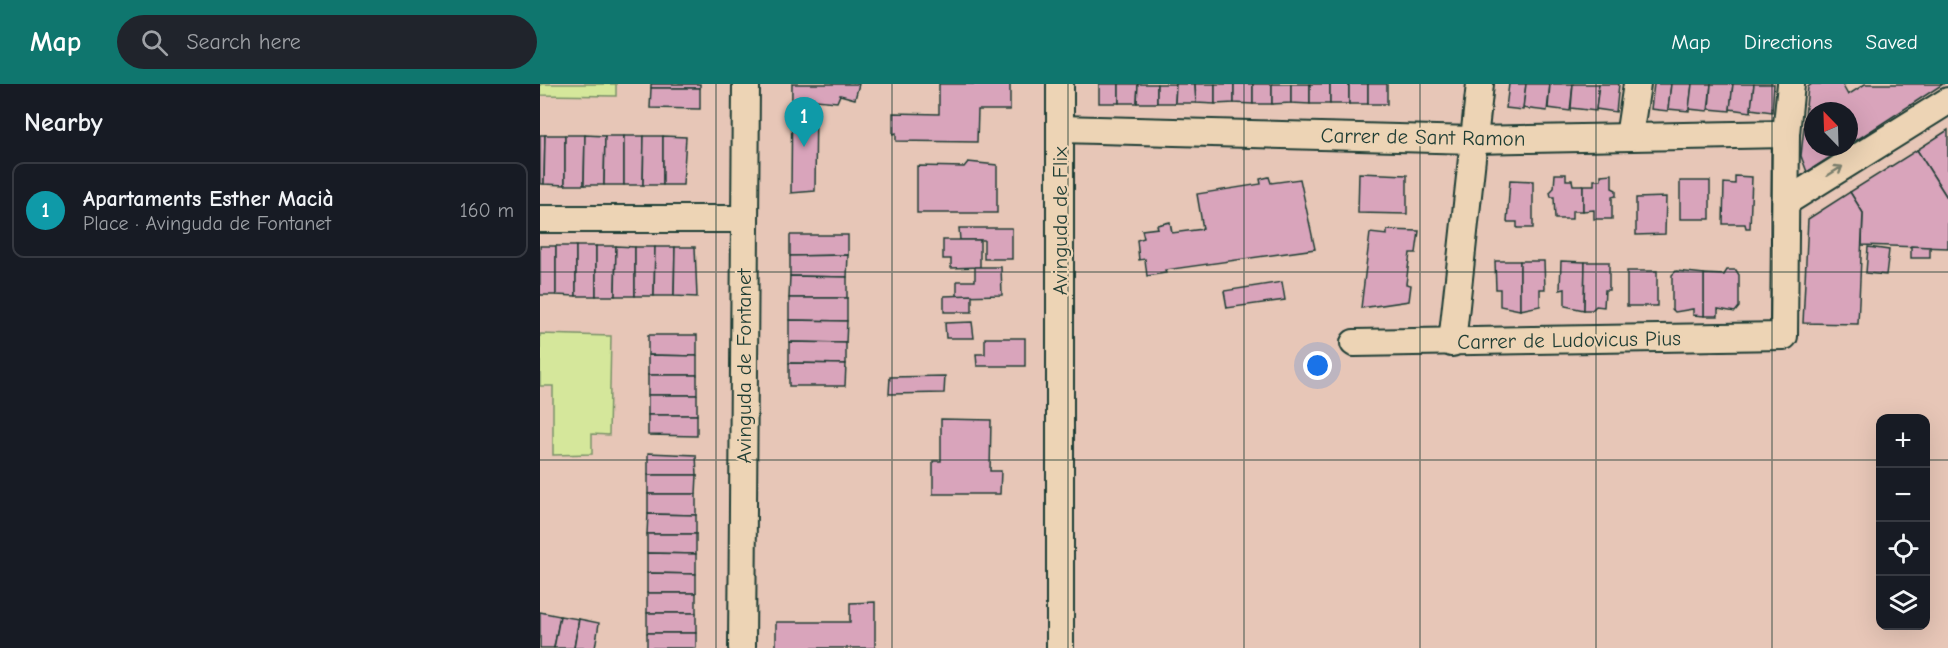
<!DOCTYPE html>
<meta charset="utf-8">
<style>
body{margin:0;font-family:"Comic Neue",sans-serif;background:#20242c;color:#f1f3f6}
.controls{position:absolute;right:18px;bottom:18px;display:grid;overflow:hidden;border-radius:12px;box-shadow:0 6px 24px #0002}
.controls button{width:54px;height:54px;display:grid;place-items:center;padding:0;border:0;border-bottom:2px solid #363941;background:#171b24;color:#f1f3f6;font:30px sans-serif}
.compass{position:absolute;left:1264px;top:18px;width:54px;height:54px;border-radius:50%;background:#171b24;box-shadow:0 6px 24px #0002;rotate:337deg}
.you{position:absolute;left:778px;top:282px;width:21px;height:21px;margin:-15px;border:4px solid #fff;border-radius:50%;background:#1a73e8;box-shadow:0 0 0 9px #1a73e833}
.badge{display:grid;place-items:center;width:39px;height:39px;border-radius:50%;background:#0f766e;color:#fff;font-size:20px;font-weight:700}
.pin{position:absolute;translate:-50% -50px;filter:drop-shadow(0 2px 3px #0008)}
.pin::after{content:'';position:absolute;top:32px;width:21px;height:18px;background:inherit;clip-path:polygon(0 0,100% 0,50% 100%)}
.list{margin:0;padding:0;list-style:none}
h2{display:flex;justify-content:space-between;align-items:center;height:78px;margin:0;padding:0 24px;font-size:26px}
h2 small{font-size:20px;font-weight:400;color:#9ea1a6}
.list li{display:grid;grid-template-columns:39px 1fr auto;gap:18px;align-items:center;box-sizing:border-box;height:96px;margin:0 12px 12px;padding:0 12px;border:2px solid #363941;border-radius:12px}
.list b{display:block;font-size:22px;white-space:nowrap}
.list p{margin:0;font-size:20px;white-space:nowrap;color:#9ea1a6}
.list em{font-size:20px;font-style:normal;color:#9ea1a6}
.icon{flex:none;width:33px;height:33px;fill:none;stroke:currentColor;stroke-width:2;stroke-linecap:round;stroke-linejoin:round}
.map{position:relative;flex:none;width:1408px;height:564px;overflow:hidden}
header{display:flex;align-items:center;gap:36px;box-sizing:border-box;height:84px;padding:0 30px;background:#0f766e;color:#fff}
header strong{font-size:28px}
nav{display:flex;gap:33px;margin-inline-start:auto;font-size:21px}
.search{width:420px;height:54px;background:#20242c;display:flex;align-items:center;gap:15px;box-sizing:border-box;padding:0 21px;border-radius:33px;color:#9ea1a6;font-size:22px}
main{display:flex}
aside{flex:1;background:#171b24}
.map>svg:first-child{display:block}
</style>
<header>
<strong>Map</strong>
<div class="search"><svg class="icon" aria-label="search" viewBox="0 0 24 24"><circle cx="10" cy="10" r="6"/><path d="M15 15l6 6"/></svg>Search here</div>
<nav><a>Map</a><a>Directions</a><a>Saved</a></nav>
</header>
<main>
<aside>
<h2>Nearby<small></small></h2>
<ul class="list">
<li><span class="badge" style="background:#0f9aa8">1</span><div><b>Apartaments Esther Macià</b><p>Place · Avinguda de Fontanet</p></div><em>160 m</em></li>
</ul>
</aside>
<div class="map">
<svg width="1408" height="564" viewBox="0 0 1408 564">
<rect width="100%" height="100%" fill="#e7c6b7"/>
<filter id="ink" filterUnits="userSpaceOnUse"><feTurbulence type="fractalNoise" baseFrequency=".0167" numOctaves="2"/><feDisplacementMap in="SourceGraphic" scale="12" xChannelSelector="R" yChannelSelector="G"/><feConvolveMatrix kernelMatrix="1 2 1 2 8 2 1 2 1" color-interpolation-filters="sRGB"/></filter>
<g filter="url(#ink)">
<g fill="#d5e79b" stroke="#7a9268" stroke-width="1.5">
<polygon points="0,0 76,0 76,12 0,11"/>
<polygon points="0,250 71,252 69,351 52,350 52,370 13,371 13,302 0,302"/>
</g>
<g fill="#d9a4bb" stroke="#1f3d34" stroke-width="1.5">
<rect x="111" y="0" width="49" height="4"/>
<polygon points="252,0 319,0 315,15 300,11 297,18 276,16 275,107 251,109"/>
<polygon points="399,0 470,0 470,26 438,26 437,58 356,57 356,49 353,50 353,29 399,30"/>
<rect x="559" y="0" width="20" height="19"/>
<polygon points="579,0 598,0 597,19 579,19"/>
<polygon points="598,0 617,0 617,19 597,19"/>
<polygon points="617,0 636,0 635,19 617,19"/>
<polygon points="636,0 655,0 656,19 635,19"/>
<polygon points="655,0 675,0 675,20 656,19"/>
<polygon points="675,0 694,0 694,19 675,20"/>
<polygon points="694,0 713,0 713,20 694,19"/>
<rect x="713" y="0" width="19" height="20"/>
<polygon points="732,0 751,0 751,19 732,20"/>
<polygon points="751,0 770,0 770,20 751,19"/>
<rect x="770" y="0" width="20" height="20"/>
<rect x="790" y="0" width="19" height="20"/>
<rect x="809" y="0" width="19" height="20"/>
<rect x="828" y="0" width="19" height="20"/>
<polygon points="969,0 986,0 983,26 966,24"/>
<polygon points="986,0 1010,0 1007,27 983,24"/>
<polygon points="1010,0 1033,0 1030,27 1008,24"/>
<polygon points="1033,0 1059,0 1056,27 1031,24"/>
<polygon points="1059,0 1079,0 1076,28 1056,25"/>
<polygon points="1114,0 1131,0 1128,27 1111,25"/>
<polygon points="1131,0 1152,0 1149,27 1128,25"/>
<polygon points="1152,0 1171,0 1168,27 1149,25"/>
<polygon points="1171,0 1193,0 1190,27 1169,25"/>
<polygon points="1193,0 1214,0 1211,28 1190,25"/>
<polygon points="1214,0 1234,0 1232,28 1211,25"/>
<polygon points="1272,0 1305,0 1303,2 1308,11 1325,0 1403,0 1309,61 1309,27 1273,27 1273,63 1306,63 1267,88 1261,72 1268,3"/>
<polygon points="111,4 160,4 160,25 110,24"/>
<polygon points="1408,46 1408,115 1377,66"/>
<polygon points="0,51 5,51 4,100 0,100"/>
<polygon points="5,51 25,51 25,101 4,100"/>
<polygon points="25,51 45,51 44,101 25,101"/>
<polygon points="45,51 65,52 64,101 44,101"/>
<polygon points="65,52 84,52 84,101 64,101"/>
<polygon points="84,52 104,52 103,101 84,101"/>
<polygon points="104,52 123,52 123,101 103,101"/>
<polygon points="123,52 146,53 143,101 123,101"/>
<polygon points="1377,66 1408,115 1408,164 1322,161 1323,129 1310,108"/>
<polygon points="428,78 457,81 457,129 377,129 377,82 424,83"/>
<polygon points="819,89 867,91 867,130 818,129"/>
<polygon points="1015,90 1026,90 1026,96 1032,96 1033,101 1043,101 1043,127 1032,127 1032,135 1015,135 1014,113 1011,113 1010,108 1014,104"/>
<polygon points="1072,90 1072,104 1076,106 1076,112 1072,113 1072,135 1054,135 1054,126 1043,127 1043,101 1054,101 1054,96 1061,96 1061,91"/>
<polygon points="1195,92 1212,93 1210,144 1206,144 1205,140 1183,140 1184,99 1195,100"/>
<polygon points="729,93 731,99 760,95 775,165 625,186 626,189 607,192 605,175 599,176 597,156 604,154 602,146 618,144 617,141 630,138 632,149 663,145 657,110 721,100 720,95"/>
<polygon points="970,96 993,97 993,144 977,144 977,138 967,138"/>
<rect x="1140" y="97" width="30" height="38"/>
<polygon points="1310,108 1323,129 1318,240 1263,239 1268,135"/>
<polygon points="1126,113 1125,150 1096,151 1096,114"/>
<polygon points="419,144 472,144 472,175 444,175 444,156 420,156"/>
<polygon points="847,146 879,147 876,169 870,169 866,200 871,201 869,217 821,224 830,149 847,151"/>
<polygon points="250,151 308,151 308,171 250,172"/>
<polygon points="403,156 440,156 440,183 411,184 411,175 403,175"/>
<rect x="0" y="162" width="16" height="49"/>
<polygon points="16,162 36,162 36,212 16,211"/>
<rect x="36" y="162" width="20" height="50"/>
<polygon points="56,162 76,162 75,212 56,212"/>
<polygon points="76,162 95,163 95,212 75,212"/>
<polygon points="1371,162 1390,163 1390,174 1371,174"/>
<polygon points="95,163 115,163 114,212 95,212"/>
<polygon points="115,163 135,163 134,212 114,212"/>
<polygon points="135,163 155,163 157,213 134,212"/>
<polygon points="1328,163 1349,166 1346,191 1326,189"/>
<polygon points="308,171 307,193 250,192 250,172"/>
<polygon points="955,177 980,177 980,226 960,222 960,205 956,205"/>
<polygon points="980,177 1004,177 1005,205 1000,205 1000,222 980,226"/>
<polygon points="1021,177 1045,178 1044,226 1025,222 1025,205 1020,206"/>
<polygon points="1045,178 1069,178 1069,206 1065,206 1064,223 1056,222 1052,226 1044,226"/>
<polygon points="435,183 461,183 462,211 417,212 417,197 435,197"/>
<polygon points="1187,186 1196,186 1199,191 1199,223 1195,228 1178,225 1178,232 1164,232 1164,190 1184,191"/>
<rect x="1087" y="187" width="30" height="35"/>
<polygon points="1136,187 1164,190 1164,232 1153,231 1153,225 1135,228 1132,225 1132,191"/>
<polygon points="250,192 307,193 307,214 249,214"/>
<polygon points="742,198 745,216 687,224 684,207"/>
<polygon points="432,211 432,228 404,228 404,212"/>
<polygon points="249,214 307,214 307,237 249,236"/>
<polygon points="249,236 307,237 306,259 249,258"/>
<polygon points="432,238 434,254 406,254 405,239"/>
<polygon points="108,251 157,251 157,272 108,271"/>
<polygon points="445,254 485,254 485,282 437,282 436,270 445,270"/>
<polygon points="249,258 306,259 306,280 249,279"/>
<polygon points="108,271 157,272 157,291 108,291"/>
<polygon points="249,279 306,280 305,302 249,302"/>
<rect x="108" y="291" width="49" height="20"/>
<polygon points="405,292 404,309 349,310 350,293"/>
<rect x="108" y="311" width="49" height="20"/>
<polygon points="108,331 157,331 157,352 108,351"/>
<polygon points="401,335 451,336 450,387 461,387 460,410 393,410 393,377 401,377"/>
<polygon points="108,369 156,371 157,391 108,391"/>
<polygon points="108,391 157,391 156,410 108,410"/>
<polygon points="108,410 156,410 156,431 108,430"/>
<polygon points="108,430 156,431 156,450 107,450"/>
<polygon points="107,450 156,450 156,470 107,469"/>
<polygon points="107,469 156,470 156,490 107,489"/>
<polygon points="107,489 156,490 156,509 107,509"/>
<rect x="107" y="509" width="49" height="20"/>
<polygon points="335,518 335,564 236,564 236,538 310,538 310,519"/>
<polygon points="0,528 20,532 14,564 0,564"/>
<rect x="107" y="529" width="49" height="20"/>
<polygon points="20,532 39,535 34,564 14,564"/>
<polygon points="39,535 59,539 55,564 34,564"/>
<rect x="107" y="549" width="49" height="15"/>
</g>
<g fill="none" stroke-linecap="round" stroke-linejoin="round">
<defs>
<g id="minor">
<polyline points="520,0 520,564"/>
<polyline points="520,45 934,56 1246,50"/>
<polyline points="1089,53 1097,0"/>
<polyline points="1246,118 1408,17"/>
<polyline points="0,135 204,135"/>
<polyline points="814,259 1244,252 1246,50 1251,0"/>
<polyline points="912,259 940,0"/>
<polyline points="202,564 206,0"/>
</g>
</defs>
<use href="#minor" stroke="#1f3d34" stroke-width="30"/>
<use href="#minor" stroke="#edd4b5" stroke-width="26"/>
</g>
<defs><path id="oneway-shaft" d="M-6 0H5M1.5-3L5.5 0L1.5 3" fill="none" stroke-width="1.6" stroke-linecap="round" stroke-linejoin="round" transform="scale(1.5)"/></defs>
<use stroke="#7c816e" href="#oneway-shaft" transform="translate(1295 87) rotate(-32)"/>
</g>
<path fill="none" stroke="#1f3d34" stroke-width="1.5" stroke-opacity="0.55" d="M 176,0 L 176,564M 352,0 L 352,564M 528,0 L 528,564M 704,0 L 704,564M 880,0 L 880,564M 1056,0 L 1056,564M 1232,0 L 1232,564M 0,188 L 1408,188M 0,376 L 1340,376M 1386,376 L 1408,376"/>
<g text-anchor="middle" dominant-baseline="central" stroke-width="4.5" stroke-linejoin="round" paint-order="stroke">
<g font-size="21" fill="#1f3d34" stroke="#edd4b5">
<text transform="translate(883 53) rotate(1)">Carrer de Sant Ramon</text>
<text transform="translate(520 137) rotate(-90)">Avinguda de Flix</text>
<text transform="translate(1029 256) rotate(-1)">Carrer de Ludovicus Pius</text>
<text transform="translate(204 282) rotate(-90)">Avinguda de Fontanet</text>
</g>
</g>
</svg>
<div class="controls">
<button>+</button>
<button>−</button>
<button><svg class="icon" aria-label="locate" viewBox="0 0 24 24"><circle cx="12" cy="12" r="6"/><path d="M12 2v4M12 18v4M2 12h4M18 12h4"/></svg></button>
<button><svg class="icon" aria-label="layers" viewBox="0 0 24 24"><path d="M12 4l9 5-9 5-9-5zM3 14l9 5 9-5"/></svg></button>
</div>
<svg class="compass" viewBox="-18 -18 36 36"><path d="M0-13l5 13h-10z" fill="#e53935"/><path d="M0 13l5-13h-10z" fill="#9ea1a6"/></svg>
<div class="you"></div>
<div class="pin badge" style="left:264px;top:63px;background:#0f9aa8">1</div>
</div>
</main>
